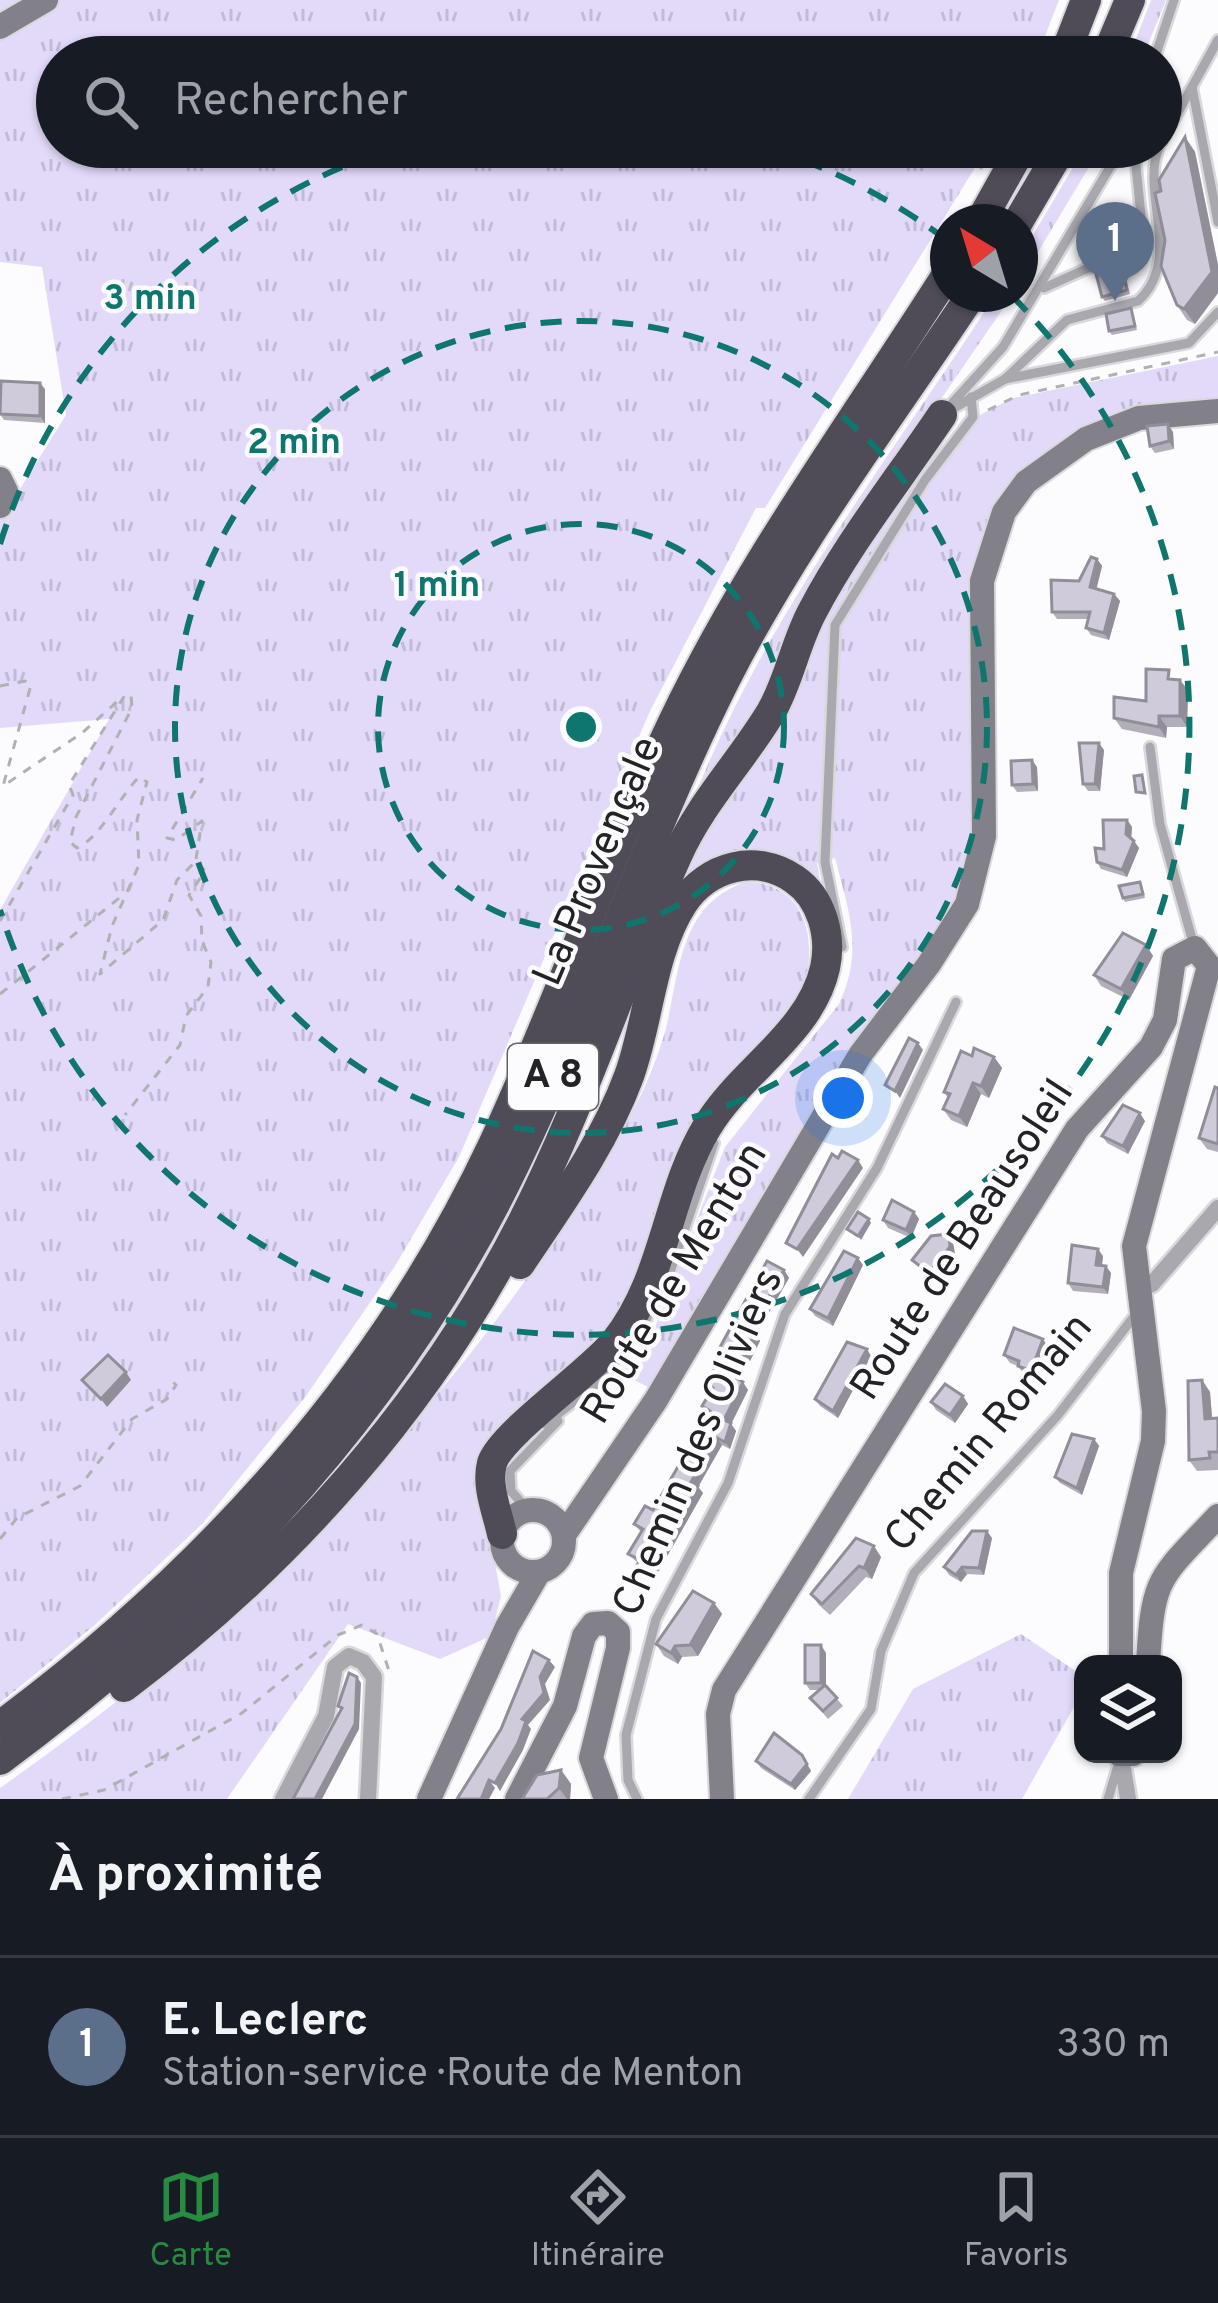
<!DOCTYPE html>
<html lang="fr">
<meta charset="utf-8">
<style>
body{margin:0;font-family:Overpass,sans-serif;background:#20242c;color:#f1f3f6}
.controls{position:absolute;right:36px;bottom:36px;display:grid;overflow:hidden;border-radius:24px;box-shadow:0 3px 9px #0004}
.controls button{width:108px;height:108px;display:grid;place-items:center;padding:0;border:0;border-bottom:3px solid #363941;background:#171b24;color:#f1f3f6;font:60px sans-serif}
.compass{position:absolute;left:930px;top:204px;width:108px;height:108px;border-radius:50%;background:#171b24;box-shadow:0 3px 9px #0004;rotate:322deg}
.you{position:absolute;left:843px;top:1098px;width:42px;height:42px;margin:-30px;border:9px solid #fff;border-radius:50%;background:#1a73e8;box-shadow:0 0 0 18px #1a73e833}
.badge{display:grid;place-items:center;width:78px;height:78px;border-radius:50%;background:#278b40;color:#fff;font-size:39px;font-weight:700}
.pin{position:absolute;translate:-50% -99px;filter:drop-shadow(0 3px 6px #0008)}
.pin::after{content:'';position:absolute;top:63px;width:42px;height:36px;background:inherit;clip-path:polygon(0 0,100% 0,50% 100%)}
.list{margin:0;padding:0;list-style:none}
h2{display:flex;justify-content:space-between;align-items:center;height:156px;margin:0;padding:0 48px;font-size:51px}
h2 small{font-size:39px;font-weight:400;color:#9ea1a6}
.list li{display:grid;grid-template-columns:78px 1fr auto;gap:36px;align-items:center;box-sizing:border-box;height:180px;padding:0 48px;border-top:3px solid #363941}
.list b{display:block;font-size:45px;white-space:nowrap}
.list p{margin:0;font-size:39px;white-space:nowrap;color:#9ea1a6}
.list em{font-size:39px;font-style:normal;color:#9ea1a6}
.icon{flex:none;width:66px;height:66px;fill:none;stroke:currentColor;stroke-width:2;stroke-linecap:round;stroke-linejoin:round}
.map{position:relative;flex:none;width:1218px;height:1799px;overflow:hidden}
.search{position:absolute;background:#171b24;box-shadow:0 3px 9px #0004;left:36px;right:36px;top:36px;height:132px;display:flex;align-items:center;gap:30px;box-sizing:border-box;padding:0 42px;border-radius:66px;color:#9ea1a6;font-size:45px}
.sheet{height:336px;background:#171b24}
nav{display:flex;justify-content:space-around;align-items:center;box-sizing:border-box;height:168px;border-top:3px solid #363941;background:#171b24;font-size:33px;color:#9ea1a6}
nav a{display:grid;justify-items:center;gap:6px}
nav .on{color:#278b40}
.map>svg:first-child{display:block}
</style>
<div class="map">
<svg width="1218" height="1799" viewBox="0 0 1218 1799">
<defs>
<pattern id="grass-tufts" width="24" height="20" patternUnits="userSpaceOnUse" patternTransform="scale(3)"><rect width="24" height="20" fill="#e3dafa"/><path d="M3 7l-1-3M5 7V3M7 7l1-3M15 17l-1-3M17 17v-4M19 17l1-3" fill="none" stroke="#c2bbd6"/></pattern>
</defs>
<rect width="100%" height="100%" fill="#fcfbfe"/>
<g fill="url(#grass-tufts)">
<polygon points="0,0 1059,0 1037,57 57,57 57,147 994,147 982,170 976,166 765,508 756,508 650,711 459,1157 395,1266 306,1396 203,1523 97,1623 0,1703 0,910 109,719 0,728 0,521 66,415 42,267 0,262"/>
<polygon points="1151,0 1166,0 1143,57 1129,57"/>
<polygon points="1085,147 1101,147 1020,282 1020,257"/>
<path d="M 996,294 L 1013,294 L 915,437 L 766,698 L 695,795 C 772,606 887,463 996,294 Z"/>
<path d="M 1218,356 L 1218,399 L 1125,410 L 1088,425 L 1038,459 L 995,513 L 976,822 L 951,918 L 650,1388 L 620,1373 L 655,1327 L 725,1147 L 839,1004 C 864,951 849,912 835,858 L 817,863 L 822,891 L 808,873 L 677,885 L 689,853 L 787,714 L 832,598 L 938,449 L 970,420 L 1013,398 Z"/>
<path d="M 746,882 C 805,883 818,938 804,986 L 602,1338 L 511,1423 L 489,1529 L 501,1596 L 491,1636 L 440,1659 L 348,1624 L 227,1799 L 0,1799 L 0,1788 C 256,1608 462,1405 621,1132 C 639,1102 655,1067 665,1032 C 680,974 678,904 746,882 Z"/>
<polygon points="1021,1634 1083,1676 1083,1691 1022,1799 848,1799 913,1689"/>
</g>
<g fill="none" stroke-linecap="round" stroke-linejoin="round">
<defs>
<g id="lane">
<polyline points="1155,57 1174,0"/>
<polyline points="1192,87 1218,222"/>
<polyline points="1161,143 1218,40"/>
<polyline points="1044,288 1119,254 1143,235 1134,147"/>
<path d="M 1005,379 L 1067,320 L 1138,301 C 1184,259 1140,194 1159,147"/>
<polyline points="945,411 1003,347 1122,147"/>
<polyline points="947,412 1005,379 1189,343 1218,312"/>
<polyline points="1150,747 1160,824 1194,946"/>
<polyline points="842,947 825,862 835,625 925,480 973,417 971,397"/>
<polyline points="642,1328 671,1269 714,1143"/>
<polyline points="545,1424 599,1382 625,1352"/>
<polyline points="528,1510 511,1491 510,1471 558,1421"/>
<polyline points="637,1799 628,1780 626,1735 656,1619 728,1483 785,1314 877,1168 956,1002"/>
<polyline points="809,1799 871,1709 881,1651 914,1573 1058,1415 1139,1310"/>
<polyline points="1108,1799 1120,1759"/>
</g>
<g id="street">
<polyline points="1139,1290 1152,1284 1218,1208"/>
<polyline points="1121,1756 1128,1799"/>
<polyline points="283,1799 326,1716 335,1667 349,1656 363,1662 374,1677 368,1799"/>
</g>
<g id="secondary">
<polyline points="0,27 46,0"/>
<polyline points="0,479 6,491 0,506"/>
<circle cx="533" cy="1541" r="31"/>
<polyline points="564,1535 656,1400 860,1055 929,964 967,904 984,836 982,581 1004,512 1026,482 1086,439 1139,418 1218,411"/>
<path d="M 1148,1664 C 1153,1575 1158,1580 1218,1516"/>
<polyline points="1119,1754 1133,1754"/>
<polyline points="429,1799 507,1627 539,1572"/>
<polyline points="517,1799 565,1706 584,1636 593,1624 608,1623 618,1632 618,1648 591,1758 606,1799"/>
<polyline points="722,1799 718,1714 724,1690 1077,1129 1151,1047 1165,1020 1174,959 1195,948 1209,966 1134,1246 1154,1411 1153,1441 1121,1573 1121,1664"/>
</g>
<g id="highway">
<polyline points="1064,57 1086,0"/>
<polyline points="1106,57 1130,0"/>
<polyline points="980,222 1022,147"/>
<polyline points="1018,222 1062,147"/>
<path d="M 502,1534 C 497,1511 486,1486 492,1463 C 501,1434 590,1373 615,1342 C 666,1278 666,1195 707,1127 C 740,1071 810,1034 825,968 C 832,936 822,898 794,879 C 756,853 708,866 683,903 C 651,952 649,1021 629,1076 C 604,1144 560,1204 520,1264"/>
<path d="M 124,1687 C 289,1563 428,1407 522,1223 C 583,1104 623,977 677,856 C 701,802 741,762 771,712 C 789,681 795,644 812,612 C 848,543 899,479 942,415"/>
<path d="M 0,1726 C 206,1573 383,1379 493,1145 C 558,1006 607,859 674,720 C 750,562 854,421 948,273"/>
<path d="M 0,1760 C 204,1609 382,1424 499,1196 C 584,1029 640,850 724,682 C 793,545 887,422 972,294"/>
</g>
</defs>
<use href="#lane" stroke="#d9d8dc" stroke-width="14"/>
<use href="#street" stroke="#d9d8dc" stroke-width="21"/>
<use href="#secondary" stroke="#d9d8dc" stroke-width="28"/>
<use href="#highway" stroke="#d9d8dc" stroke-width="34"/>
<g stroke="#b1b0b3" stroke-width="3" stroke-dasharray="9 9" stroke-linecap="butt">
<polyline points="988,410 1019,395 1218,352"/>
<polyline points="0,686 25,681 31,685 3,786 82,733 119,700"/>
<polyline points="196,859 202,821 176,840 167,838 203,778"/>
<path d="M 0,921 L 73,795 L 69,785 L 125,695 L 131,695 L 132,708 L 76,817 L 70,842 L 77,848 C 101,837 120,796 139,777 L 147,782 L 137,820 L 139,865 L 112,926 L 100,974 L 163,920 L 177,880 L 196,861 L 205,871 L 189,895 L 201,916 L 202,941 L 211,962 L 208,987 L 186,1016 L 180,1045 L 125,1115"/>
<path d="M 0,994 C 43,960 81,929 124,894"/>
<polyline points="0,1539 17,1518 80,1486 132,1419 167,1399 176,1385 170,1379"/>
<polyline points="62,1799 104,1790 242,1713 338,1635 362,1625 377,1634 390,1674"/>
</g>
<use href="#lane" stroke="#a9a8ae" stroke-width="9"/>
<use href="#street" stroke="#a9a8ae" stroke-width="16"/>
<use href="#secondary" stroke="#828089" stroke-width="24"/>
<use href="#highway" stroke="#4f4c58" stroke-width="30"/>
</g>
<g fill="#b2afbb">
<polygon points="1185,137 1195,152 1218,265 1218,293 1195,324 1187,320 1177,305 1165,240 1161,191"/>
<polygon points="1111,238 1114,246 1092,257 1089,253"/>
<polygon points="1120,259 1122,262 1130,294 1105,301 1102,297"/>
<polygon points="1131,308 1137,330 1112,335 1109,331"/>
<polygon points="45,389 45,423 4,420 0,414"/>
<polygon points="1173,432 1174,449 1155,453 1150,446"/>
<polygon points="1097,559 1102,566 1096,589 1114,594 1120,601 1109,640 1091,635 1086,628 1088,619 1057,619 1052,612"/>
<polygon points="1175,680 1188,690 1187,727 1167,727 1166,738 1122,729 1114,718 1146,701"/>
<polygon points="1104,750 1100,791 1088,791 1083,784"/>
<polygon points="1032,760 1037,767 1038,791 1017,792 1012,785"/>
<polygon points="1127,820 1132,827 1131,838 1139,848 1127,877 1101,869 1097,862 1104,849"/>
<polygon points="1142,886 1145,898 1125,902 1123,898"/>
<polygon points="1146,945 1153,956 1129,1000 1101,986 1094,975"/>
<polygon points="972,1056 994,1057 1002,1068 989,1098 981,1094 967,1127 951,1120 943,1109 948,1098 944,1092"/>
<polygon points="1218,1088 1218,1152 1207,1149 1199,1138"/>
<polygon points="1145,1121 1128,1154 1107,1143 1102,1136"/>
<polygon points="914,1212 919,1219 911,1238 888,1228 883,1220"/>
<polygon points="1103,1256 1102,1265 1111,1273 1108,1294 1073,1291 1068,1283"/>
<polygon points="863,1265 833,1326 815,1316 810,1309"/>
<polygon points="784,1270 789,1278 756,1335 760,1341 740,1381 748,1390 731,1424 736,1431 730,1449 722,1445 698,1487 703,1493 653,1581 641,1574 636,1567 638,1563 628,1554 641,1532 634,1524 653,1510 708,1415 702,1406 711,1391 706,1384 717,1365 713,1360"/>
<polygon points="1048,1347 1037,1379 1023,1373 1018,1366 1010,1363 1004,1355"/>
<polygon points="871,1356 838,1418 820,1406 815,1399"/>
<polygon points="1202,1380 1210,1392 1212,1418 1218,1418 1218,1470 1197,1471 1189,1460"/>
<polygon points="963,1396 968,1404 955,1423 936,1410 931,1402"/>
<polygon points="1094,1439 1099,1446 1082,1495 1060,1483 1055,1477"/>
<polygon points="856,1538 881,1557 872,1579 866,1577 830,1615 819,1605 811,1594"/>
<polygon points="992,1538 984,1575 967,1574 961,1582 949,1575 944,1567"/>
<polygon points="714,1603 722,1614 698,1656 682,1657 678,1664 664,1656 656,1644"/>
<polygon points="826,1653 826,1686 843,1706 828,1719 810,1698 818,1690 810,1690 805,1683"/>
<polygon points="802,1755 811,1771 795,1790 761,1768 756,1761"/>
<polygon points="561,1770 571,1784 570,1799 522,1799"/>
</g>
<g fill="#918e99">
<polygon points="1185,137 1195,152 1218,265 1218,293 1195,324 1184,309"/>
<polygon points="40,383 45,389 45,423 40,416"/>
<polygon points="1168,424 1173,432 1174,449 1169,441"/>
<polygon points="1097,559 1102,566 1095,595 1090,587"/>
<polygon points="1114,594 1120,601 1109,640 1104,633"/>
<polygon points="1180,680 1188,690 1187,727 1180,716"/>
<polygon points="1159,716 1167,727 1166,738 1159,727"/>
<polygon points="1099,743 1104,750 1100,791 1095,784"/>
<polygon points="1032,760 1037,767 1038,791 1033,784"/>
<polygon points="1127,820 1132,827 1131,841 1126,834"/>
<polygon points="1134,841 1139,848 1127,877 1122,870"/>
<polygon points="1146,945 1153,956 1129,1000 1121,989"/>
<polygon points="918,1043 923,1050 900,1098 895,1091"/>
<polygon points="994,1057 1002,1068 989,1098 981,1086"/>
<polygon points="973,1083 981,1094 967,1127 959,1116"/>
<polygon points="1140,1113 1145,1121 1128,1154 1123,1146"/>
<polygon points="858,1160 863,1168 803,1257 797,1249"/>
<polygon points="914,1212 919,1219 911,1238 906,1230"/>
<polygon points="869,1219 871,1223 861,1240 858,1236"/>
<polygon points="949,1234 953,1241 955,1254 934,1280 929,1273"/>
<polygon points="1098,1249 1103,1256 1101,1272 1096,1265"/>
<polygon points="858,1258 863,1265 833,1326 828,1318"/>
<polygon points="1106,1266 1111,1273 1108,1294 1103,1287"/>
<polygon points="784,1270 789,1278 756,1335 760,1341 739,1383 734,1376 750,1330"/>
<polygon points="1043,1339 1048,1347 1037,1379 1031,1371"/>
<polygon points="867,1349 871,1356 838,1418 833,1411"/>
<polygon points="126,1372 131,1380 107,1407 101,1399"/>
<polygon points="1202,1380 1210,1392 1213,1430 1205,1419"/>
<polygon points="743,1382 748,1390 731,1424 736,1431 730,1449 725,1442 724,1420"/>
<polygon points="963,1396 968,1404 955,1423 950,1415"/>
<polygon points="717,1438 722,1445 698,1487 703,1493 653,1581 648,1574 691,1482"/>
<polygon points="1094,1439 1099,1446 1082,1495 1077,1488"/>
<polygon points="987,1531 992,1538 984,1575 979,1568"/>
<polygon points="874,1546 881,1557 872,1579 864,1568"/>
<polygon points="962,1567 967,1574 961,1582 956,1575"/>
<polygon points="714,1603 722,1614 698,1656 690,1645"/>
<polygon points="821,1645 826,1653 826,1690 821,1683"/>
<polygon points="675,1646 682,1657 678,1664 671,1653"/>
<polygon points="549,1660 555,1667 545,1684 550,1700 528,1725 531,1729 523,1750 500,1791 495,1783 540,1677"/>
<polygon points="357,1677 361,1683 359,1729 322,1799 315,1799"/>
<polygon points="802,1755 811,1771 795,1790 791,1784"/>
<polygon points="561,1770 571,1784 570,1799 567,1799 559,1788"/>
<polygon points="489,1780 495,1788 489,1799 481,1799"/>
</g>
<g fill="#cfcbda" stroke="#918e99" stroke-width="3">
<polygon points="1185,137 1212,272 1184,309 1177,305 1161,266 1165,240 1155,193 1161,191 1159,180"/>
<polygon points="1111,238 1112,242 1089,253 1087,247"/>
<polygon points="1120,259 1127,290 1102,297 1095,270"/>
<polygon points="1131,308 1135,326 1109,331 1106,314"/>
<polygon points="1,381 40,383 40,416 0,414"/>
<polygon points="1168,424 1169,441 1150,446 1147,426"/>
<polygon points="1091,557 1097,559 1090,587 1114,594 1104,633 1086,628 1090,612 1052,612 1051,580 1079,581"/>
<polygon points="1146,669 1169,670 1168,679 1180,680 1180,716 1159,716 1159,727 1114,718 1114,697 1146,701"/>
<polygon points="1079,743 1099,743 1095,784 1083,784"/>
<polygon points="1032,760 1033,784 1012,785 1011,761"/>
<polygon points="1142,775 1145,793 1136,792 1134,776"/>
<polygon points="1103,820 1127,820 1126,834 1134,841 1122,870 1097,862 1095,848 1104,849"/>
<polygon points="1140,882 1143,894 1123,898 1119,886"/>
<polygon points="1123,933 1146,945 1121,989 1094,975"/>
<polygon points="909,1038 918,1043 895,1091 885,1085"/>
<polygon points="974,1048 994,1057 981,1086 973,1083 959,1116 943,1109 950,1094 944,1092 961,1051 972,1056"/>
<polygon points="1215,1087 1218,1088 1218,1144 1199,1138"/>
<polygon points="1123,1105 1140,1113 1123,1146 1102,1136"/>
<polygon points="842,1151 858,1160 797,1249 786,1243 832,1154 838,1158"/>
<polygon points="892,1200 914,1212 906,1230 883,1220"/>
<polygon points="858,1212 869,1219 858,1236 847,1229"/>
<polygon points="949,1234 950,1247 929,1273 912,1260 931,1236"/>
<polygon points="1072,1245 1098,1249 1096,1265 1106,1266 1103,1287 1068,1283"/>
<polygon points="844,1251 858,1258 828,1318 810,1309"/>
<polygon points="767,1261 784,1270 750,1330 755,1333 734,1376 743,1382 724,1420 731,1423 725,1442 717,1438 691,1482 698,1486 648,1574 636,1567 640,1560 628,1554 643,1529 634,1524 645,1506 653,1510 710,1411 702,1406 713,1388 706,1384 718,1363 713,1360"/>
<polygon points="1014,1328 1043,1339 1031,1371 1018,1366 1019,1361 1004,1355"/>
<polygon points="847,1342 867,1349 833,1411 815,1399"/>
<polygon points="108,1355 126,1372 101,1399 82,1380"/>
<polygon points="1202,1380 1205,1419 1218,1418 1218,1452 1209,1452 1210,1458 1189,1460 1188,1381"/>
<polygon points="945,1384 963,1396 950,1415 931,1402"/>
<polygon points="1072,1434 1094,1439 1077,1488 1055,1477"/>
<polygon points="972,1531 987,1531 979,1568 962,1567 956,1575 944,1567"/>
<polygon points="856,1538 874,1546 864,1568 859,1566 822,1604 811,1594"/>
<polygon points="693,1591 714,1603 690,1645 675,1646 671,1653 656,1644"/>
<rect x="805" y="1645" width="16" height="38"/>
<polygon points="533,1651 549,1660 540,1677 544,1693 522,1719 526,1721 518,1743 495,1783 489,1780 481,1799 457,1799 501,1729"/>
<polygon points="349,1673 357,1677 355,1724 315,1799 293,1799 342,1708 338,1706"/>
<polygon points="825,1685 837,1698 823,1711 810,1698"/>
<polygon points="774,1733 802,1755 807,1764 791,1784 756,1761"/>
<polygon points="561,1770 559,1788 547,1799 522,1799 537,1775"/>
</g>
<g fill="none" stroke="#0f766e" stroke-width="6" stroke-dasharray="21 15">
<circle cx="581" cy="727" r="203"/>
<circle cx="581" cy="727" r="406"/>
<path d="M0 544A609 609 0 0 1 393 148M769 148A609 609 0 0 1 948 241M1012 296A609 609 0 1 1 0 910"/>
</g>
<g text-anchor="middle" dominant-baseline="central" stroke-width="9" stroke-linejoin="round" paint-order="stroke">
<rect fill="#fcfbfe" stroke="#646368" stroke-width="3" x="508" y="1044" width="90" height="66" rx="9"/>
<g font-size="39" font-weight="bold" fill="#232227">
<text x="553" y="1077">A 8</text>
</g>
<g font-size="42" fill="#232227" stroke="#fcfbfe">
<text transform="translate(599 862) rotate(-67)">La Provençale</text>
<text transform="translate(964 1241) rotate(-57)">Route de Beausoleil</text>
<text transform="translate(676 1284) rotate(-59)">Route de Menton</text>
<text transform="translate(990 1434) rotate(-50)">Chemin Romain</text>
<text transform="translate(700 1443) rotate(-67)">Chemin des Oliviers</text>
</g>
</g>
<circle cx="581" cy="727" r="18" fill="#0f766e" stroke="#fcfbfe" stroke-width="6"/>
<g font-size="36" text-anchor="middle" font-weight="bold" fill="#0f766e" stroke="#fcfbfe" stroke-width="9" stroke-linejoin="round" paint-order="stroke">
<text x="150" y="309">3 min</text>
<text x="294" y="453">2 min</text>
<text x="437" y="596">1 min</text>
</g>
</svg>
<div class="controls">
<button><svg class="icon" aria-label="layers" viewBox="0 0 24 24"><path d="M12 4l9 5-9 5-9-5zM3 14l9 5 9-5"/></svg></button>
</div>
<svg class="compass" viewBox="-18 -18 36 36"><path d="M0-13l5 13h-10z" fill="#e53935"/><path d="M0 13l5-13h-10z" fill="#9ea1a6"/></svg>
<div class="you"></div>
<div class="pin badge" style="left:1115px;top:301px;background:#5c6f8a">1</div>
<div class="search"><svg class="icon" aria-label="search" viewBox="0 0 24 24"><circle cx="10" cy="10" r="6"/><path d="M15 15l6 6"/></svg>Rechercher</div>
</div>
<section class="sheet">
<h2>À proximité<small></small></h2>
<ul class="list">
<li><span class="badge" style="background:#5c6f8a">1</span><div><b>E. Leclerc</b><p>Station-service · Route de Menton</p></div><em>330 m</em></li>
</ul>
</section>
<nav>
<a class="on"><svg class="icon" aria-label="map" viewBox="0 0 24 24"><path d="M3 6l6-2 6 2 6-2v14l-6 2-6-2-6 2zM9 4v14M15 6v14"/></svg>Carte</a>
<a><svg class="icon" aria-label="directions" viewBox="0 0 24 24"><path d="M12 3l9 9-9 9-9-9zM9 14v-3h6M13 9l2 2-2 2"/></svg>Itinéraire</a>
<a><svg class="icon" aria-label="saved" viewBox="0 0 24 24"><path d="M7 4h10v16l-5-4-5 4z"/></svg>Favoris</a>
</nav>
